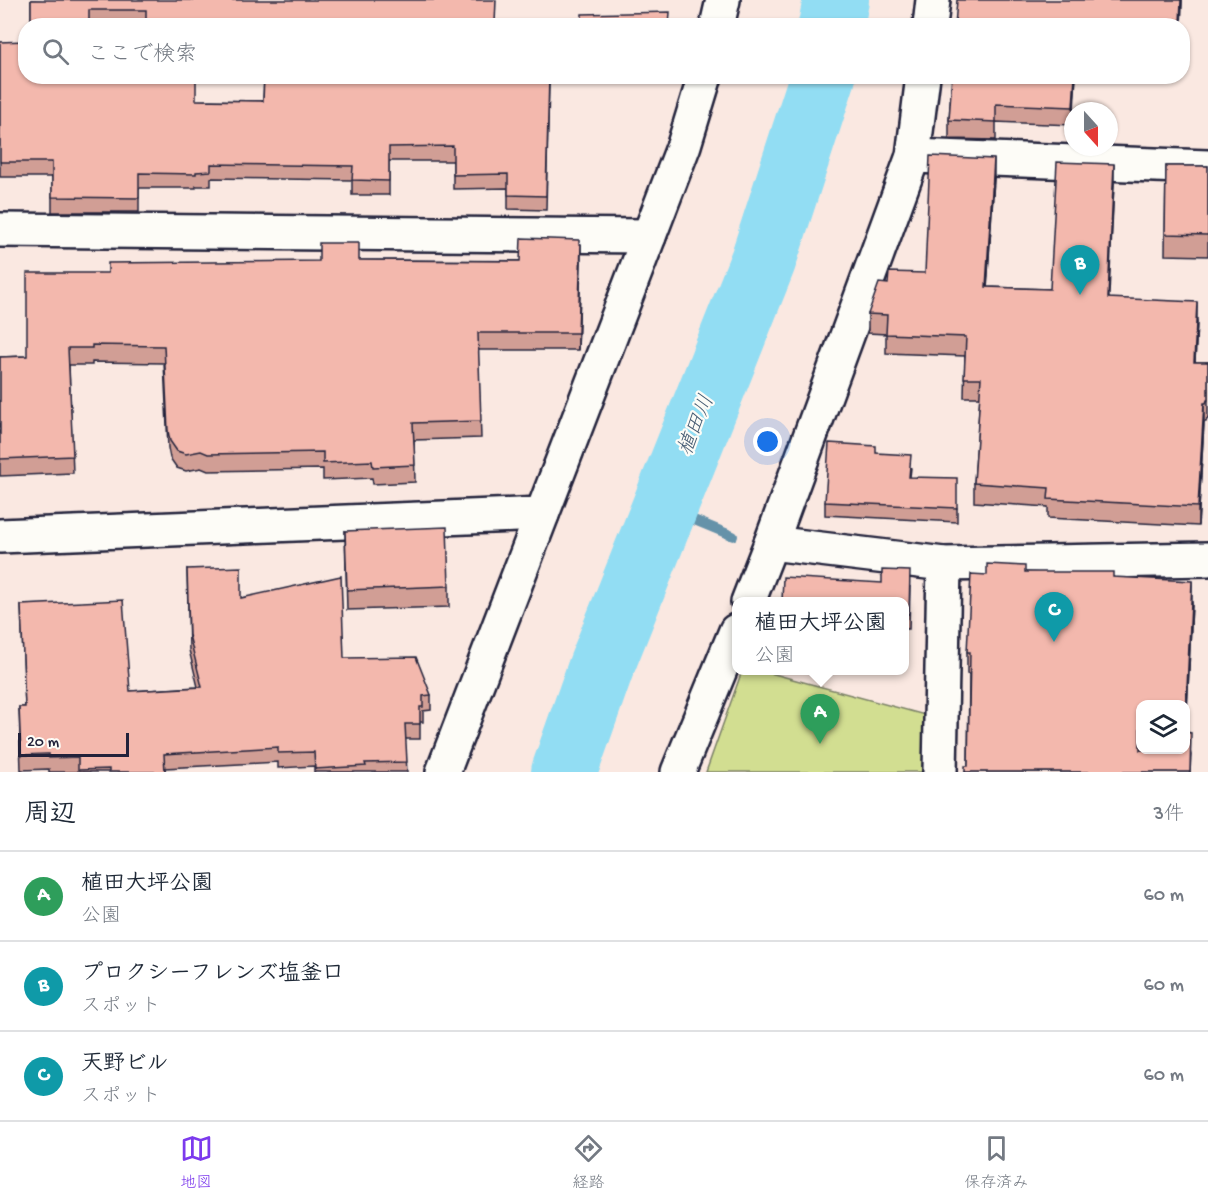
<!DOCTYPE html>
<html lang="ja">
<meta charset="utf-8">
<style>
body{margin:0;font-family:"Gochi Hand","Klee One",sans-serif;background:#f6f6f7;color:#1f2937}
.controls{position:absolute;right:18px;bottom:18px;display:grid;overflow:hidden;border-radius:12px;box-shadow:0 2px 4px #0004}
.controls button{width:54px;height:54px;display:grid;place-items:center;padding:0;border:0;border-bottom:2px solid #e0e1e3;background:#fff;color:#1f2937;font:30px sans-serif}
.compass{position:absolute;left:1064px;top:102px;width:54px;height:54px;border-radius:50%;background:#fff;box-shadow:0 2px 4px #0004;rotate:159deg}
.scale{position:absolute;left:18px;bottom:15px;width:111px;box-sizing:border-box;padding-left:6px;border:3px solid #22223b;border-top:0;font-size:16px;line-height:21px;white-space:nowrap;color:#22223b;-webkit-text-stroke:4px #fdfcf7;paint-order:stroke}
.you{position:absolute;left:768px;top:442px;width:21px;height:21px;margin:-15px;border:4px solid #fff;border-radius:50%;background:#1a73e8;box-shadow:0 0 0 9px #1a73e833}
.badge{display:grid;place-items:center;width:39px;height:39px;border-radius:50%;background:#7c3aed;color:#fff;font-size:20px;font-weight:700}
.pin{position:absolute;translate:-50% -50px;filter:drop-shadow(0 2px 3px #0008)}
.pin::after{content:'';position:absolute;top:32px;width:21px;height:18px;background:inherit;clip-path:polygon(0 0,100% 0,50% 100%)}
.popup{position:absolute;left:732px;top:597px;width:177px;height:78px;box-sizing:border-box;display:grid;place-content:center;border-radius:12px;background:#fff;filter:drop-shadow(0 2px 4px #0005);font-size:20px;white-space:nowrap;color:#747a83}
.popup b{font-size:22px;color:#1f2937}
.popup::after{content:'';position:absolute;left:50%;top:100%;margin-left:-12px;border:12px solid transparent;border-top-color:#fff}
.list{margin:0;padding:0;list-style:none}
h2{display:flex;justify-content:space-between;align-items:center;height:78px;margin:0;padding:0 24px;font-size:26px}
h2 small{font-size:20px;font-weight:400;color:#747a83}
.list li{display:grid;grid-template-columns:39px 1fr auto;gap:18px;align-items:center;box-sizing:border-box;height:90px;padding:0 24px;border-top:2px solid #e0e1e3}
.list b{display:block;font-size:22px;white-space:nowrap}
.list p{margin:0;font-size:20px;white-space:nowrap;color:#747a83}
.list em{font-size:20px;font-style:normal;color:#747a83}
.icon{flex:none;width:33px;height:33px;fill:none;stroke:currentColor;stroke-width:2;stroke-linecap:round;stroke-linejoin:round}
.map{position:relative;flex:none;width:1208px;height:772px;overflow:hidden}
.search{position:absolute;background:#fff;box-shadow:0 2px 4px #0004;left:18px;right:18px;top:18px;height:66px;display:flex;align-items:center;gap:15px;box-sizing:border-box;padding:0 21px;border-radius:24px;color:#747a83;font-size:22px}
.sheet{height:348px;background:#fff}
nav{display:flex;justify-content:space-around;align-items:center;box-sizing:border-box;height:84px;border-top:2px solid #e0e1e3;background:#fff;font-size:16px;color:#747a83}
nav a{display:grid;justify-items:center;gap:3px}
nav .on{color:#7c3aed}
.map>svg:first-child{display:block}
</style>
<div class="map">
<svg width="1208" height="772" viewBox="0 0 1208 772">
<rect width="100%" height="100%" fill="#fae8e1"/>
<filter id="ink" filterUnits="userSpaceOnUse"><feTurbulence type="fractalNoise" baseFrequency=".0167" numOctaves="2"/><feDisplacementMap in="SourceGraphic" scale="12" xChannelSelector="R" yChannelSelector="G"/><feConvolveMatrix kernelMatrix="1 2 1 2 8 2 1 2 1" color-interpolation-filters="sRGB"/></filter>
<g filter="url(#ink)">
<polygon fill="#d2de91" stroke="#7a8066" stroke-width="1.5" points="742,671 763,671 925,715 923,772 706,772"/>
<g fill="none" stroke-linecap="round" stroke-linejoin="round">
<polyline stroke="#6592a9" stroke-width="10" points="665,508 733,536"/>
<g stroke="#92ddf3" stroke-width="66">
<polyline points="831,26 836,0"/>
<polyline points="564,772 601,667 763,261 823,76"/>
</g>
<defs>
<g id="minor">
<polyline points="717,26 723,0"/>
<polyline points="930,26 933,0"/>
<polyline points="913,156 1208,167"/>
<polyline points="0,230 649,236"/>
<polyline points="0,536 542,514"/>
<polyline points="771,543 944,564 1208,559"/>
<polyline points="748,602 771,543 913,156 923,76"/>
<polyline points="443,772 684,145 705,76"/>
<polyline points="678,772 736,631"/>
<polyline points="940,772 944,564"/>
</g>
</defs>
<use href="#minor" stroke="#22223b" stroke-width="38"/>
<use href="#minor" stroke="#fdfcf7" stroke-width="33"/>
</g>
<g fill="#d19e95" stroke="#22223b" stroke-width="1.5">
<polygon points="31,0 496,23 670,26 146,25 31,23"/>
<polygon points="1182,0 1181,26 955,26"/>
<polygon points="0,42 89,79 196,100 263,101 264,76 666,76 666,79 606,79 606,82 549,82 546,210 508,209 508,188 453,189 453,161 389,161 389,195 352,195 352,180 211,178 211,186 196,186 196,188 139,188 139,212 52,212 52,177 0,177"/>
<polygon points="952,76 1076,76 1074,111 1073,111 1073,125 996,122 996,140 949,139 949,120"/>
<polygon points="1166,166 1208,166 1208,256 1165,255"/>
<polygon points="994,178 987,287 1050,289 1114,183 1108,298 1197,321 1195,362 1208,362 1208,419 1207,419 1206,422 1204,422 1198,526 1048,518 1048,507 974,502 974,483 980,397 964,397 965,356 886,353 886,334 868,333 868,314 925,273"/>
<polygon points="359,260 581,261 578,350 478,350 481,438 414,440 415,482 373,484 372,478 323,480 323,469 208,471 201,468 186,471 177,468 170,458 168,448 164,363 92,362 92,365 69,365 73,473 0,476 0,357 27,356 108,273"/>
<polygon points="876,453 911,468 910,477 957,508 957,522 825,515 825,502"/>
<polygon points="345,531 449,586 449,607 347,610"/>
<polygon points="187,569 241,598 344,658 431,695 431,710 423,711 423,722 420,722 420,739 405,739 407,772 314,772 314,766 278,768 278,762 165,768 165,772 49,772 49,769 21,770 19,707 25,707 21,605 130,691 198,687 189,650"/>
<polygon points="1025,572 1113,577 1192,603 1186,732 1191,755 1190,772 965,772 968,766 969,674 967,674 967,652 987,575"/>
<polygon points="910,586 909,629 904,629 904,602"/>
</g>
<g fill="#aa8179" stroke="#22223b" stroke-width="1.5">
<polygon points="1181,0 1182,0 1181,26 1180,26"/>
<polygon points="1075,76 1076,76 1073,111"/>
<polygon points="994,159 994,178 986,306 986,287"/>
<polygon points="1114,164 1114,183 1108,317 1108,298"/>
<polygon points="581,244 581,261 578,350 578,333"/>
<polygon points="1197,302 1197,321 1194,381 1194,362"/>
<polygon points="1204,403 1204,422 1198,526 1198,507"/>
<polygon points="1192,581 1192,603 1185,755 1185,731"/>
</g>
<g fill="#f3b8ad" stroke="#22223b" stroke-width="1.5">
<polygon points="31,0 496,0 495,23 582,23 582,14 670,12 669,26 146,26 146,10 89,10 89,26 28,26 28,24 31,23"/>
<polygon points="957,0 1181,0 1180,23 1153,22 1152,26 955,26"/>
<polygon points="26,41 26,76 89,76 89,79 148,79 148,76 196,76 196,100 263,101 264,76 549,76 546,196 508,195 508,174 453,175 453,146 389,147 389,181 352,180 353,166 211,164 211,171 196,172 196,174 139,173 139,198 52,197 52,162 0,162 0,42"/>
<polygon points="952,76 1075,76 1073,107 996,104 996,122 949,120"/>
<polygon points="930,156 994,159 986,287 1050,289 1057,162 1114,164 1108,298 1197,302 1194,362 1208,362 1208,400 1207,400 1206,403 1204,403 1198,507 1048,499 1049,488 974,483 981,378 964,378 966,337 886,334 887,315 868,314 879,283 888,284 889,272 925,273"/>
<polygon points="1166,166 1208,166 1208,235 1165,234"/>
<polygon points="521,238 579,240 579,244 581,244 578,333 478,333 481,421 413,423 415,465 373,467 372,461 323,463 323,452 208,454 201,451 186,454 177,451 170,441 168,431 164,346 92,345 92,348 68,348 73,456 0,459 0,357 27,356 27,273 108,273 108,263 319,261 319,243 359,243 359,260 520,261"/>
<polygon points="829,443 876,446 876,453 911,455 909,477 957,478 957,508 825,502"/>
<polygon points="447,527 449,586 347,590 345,531"/>
<polygon points="987,564 1025,566 1025,572 1113,572 1113,577 1192,581 1185,731 1185,705 1140,705 1140,750 1185,750 1185,732 1191,733 1190,772 965,772 965,766 968,766 970,652 967,652 971,574 987,575"/>
<polygon points="241,567 241,598 341,576 344,658 416,657 431,695 423,696 423,707 420,707 420,724 405,724 407,762 365,763 366,766 315,769 314,752 278,753 278,747 164,754 165,772 109,772 109,769 78,770 78,757 49,758 49,754 21,755 19,707 25,707 21,605 123,600 130,691 202,687 189,635 187,569"/>
<polygon points="882,570 910,571 909,614 904,614 904,602 782,602 783,577 882,583"/>
</g>
</g>
<g text-anchor="middle" dominant-baseline="central" stroke-width="4.5" stroke-linejoin="round" paint-order="stroke">
<g font-size="21" font-style="italic" fill="#445a72" stroke="#fdfcf7">
<text transform="translate(698 426) rotate(-68)">植田川</text>
</g>
</g>
</svg>
<div class="controls">
<button><svg class="icon" aria-label="layers" viewBox="0 0 24 24"><path d="M12 4l9 5-9 5-9-5zM3 14l9 5 9-5"/></svg></button>
</div>
<svg class="compass" viewBox="-18 -18 36 36"><path d="M0-13l5 13h-10z" fill="#e53935"/><path d="M0 13l5-13h-10z" fill="#747a83"/></svg>
<div class="scale">20 m</div>
<div class="you"></div>
<div class="pin badge" style="left:820px;top:744px;background:#2e9e5b">A</div>
<div class="popup"><b>植田大坪公園</b>公園</div>
<div class="pin badge" style="left:1080px;top:295px;background:#0f9aa8">B</div>
<div class="pin badge" style="left:1054px;top:642px;background:#0f9aa8">C</div>
<div class="search"><svg class="icon" aria-label="search" viewBox="0 0 24 24"><circle cx="10" cy="10" r="6"/><path d="M15 15l6 6"/></svg>ここで検索</div>
</div>
<section class="sheet">
<h2>周辺<small>3件</small></h2>
<ul class="list">
<li><span class="badge" style="background:#2e9e5b">A</span><div><b>植田大坪公園</b><p>公園</p></div><em>60 m</em></li>
<li><span class="badge" style="background:#0f9aa8">B</span><div><b>プロクシーフレンズ塩釜口</b><p>スポット</p></div><em>60 m</em></li>
<li><span class="badge" style="background:#0f9aa8">C</span><div><b>天野ビル</b><p>スポット</p></div><em>60 m</em></li>
</ul>
</section>
<nav>
<a class="on"><svg class="icon" aria-label="map" viewBox="0 0 24 24"><path d="M3 6l6-2 6 2 6-2v14l-6 2-6-2-6 2zM9 4v14M15 6v14"/></svg>地図</a>
<a><svg class="icon" aria-label="directions" viewBox="0 0 24 24"><path d="M12 3l9 9-9 9-9-9zM9 14v-3h6M13 9l2 2-2 2"/></svg>経路</a>
<a><svg class="icon" aria-label="saved" viewBox="0 0 24 24"><path d="M7 4h10v16l-5-4-5 4z"/></svg>保存済み</a>
</nav>
